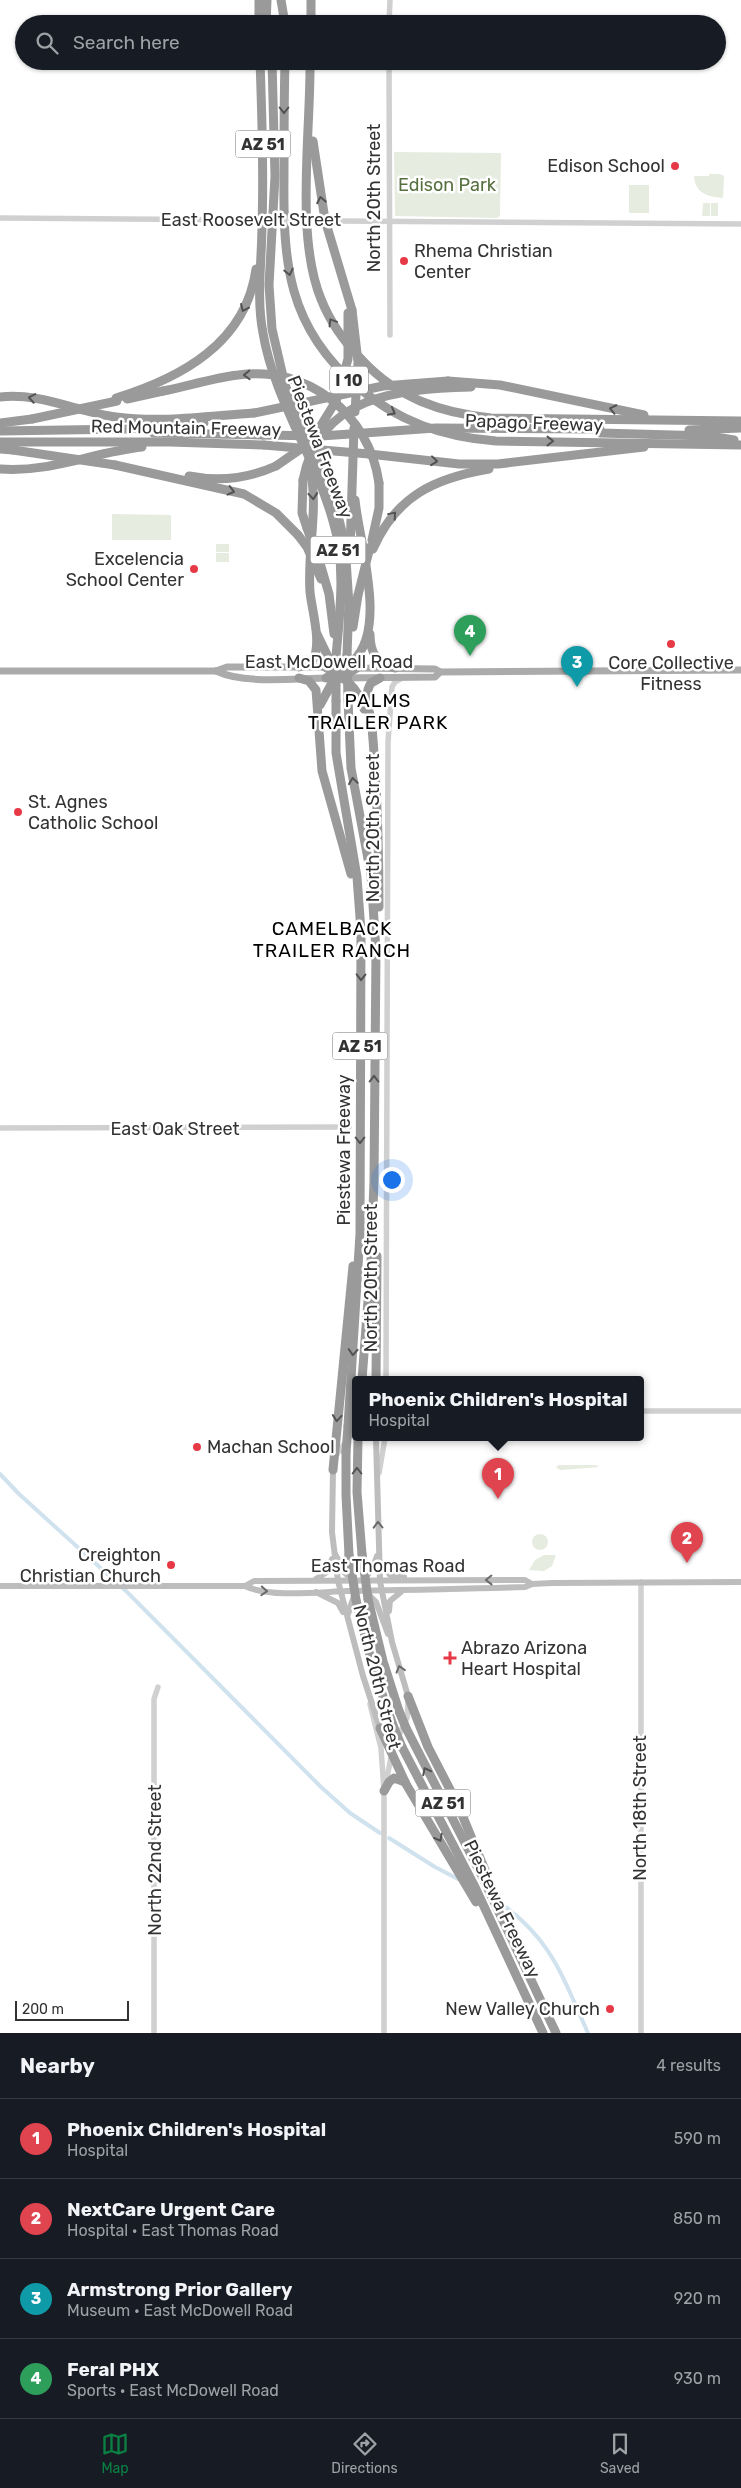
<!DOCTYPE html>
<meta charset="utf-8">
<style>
body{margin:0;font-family:Rubik,sans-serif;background:#242831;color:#f1f3f6}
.scale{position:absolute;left:15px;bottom:12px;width:114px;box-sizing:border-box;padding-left:5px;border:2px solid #333;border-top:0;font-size:14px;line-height:18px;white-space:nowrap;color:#333;-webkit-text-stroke:4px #fff;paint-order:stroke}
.you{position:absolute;left:391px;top:1179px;width:18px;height:18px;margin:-12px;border:4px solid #fff;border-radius:50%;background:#1a73e8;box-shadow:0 0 0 8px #1a73e833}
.badge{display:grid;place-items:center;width:32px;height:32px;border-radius:50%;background:#0b8043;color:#fff;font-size:16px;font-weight:700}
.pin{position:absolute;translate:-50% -41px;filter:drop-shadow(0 1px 2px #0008)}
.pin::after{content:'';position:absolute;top:26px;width:18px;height:15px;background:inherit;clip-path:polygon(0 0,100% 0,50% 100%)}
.popup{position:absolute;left:352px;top:1376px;width:292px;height:65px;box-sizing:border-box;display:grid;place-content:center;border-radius:5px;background:#171b24;filter:drop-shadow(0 1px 4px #0005);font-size:16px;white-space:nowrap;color:#9ea1a6}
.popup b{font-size:19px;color:#f1f3f6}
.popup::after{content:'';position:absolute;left:50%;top:100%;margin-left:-10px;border:10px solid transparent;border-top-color:#171b24}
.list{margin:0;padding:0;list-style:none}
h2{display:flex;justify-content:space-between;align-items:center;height:65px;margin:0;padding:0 20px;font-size:21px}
h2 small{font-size:16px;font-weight:400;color:#9ea1a6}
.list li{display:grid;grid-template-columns:32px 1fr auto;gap:15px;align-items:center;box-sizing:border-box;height:80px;padding:0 20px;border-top:1px solid #363941}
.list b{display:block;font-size:19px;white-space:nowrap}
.list p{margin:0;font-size:16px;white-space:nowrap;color:#9ea1a6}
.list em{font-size:16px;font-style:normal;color:#9ea1a6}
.icon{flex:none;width:28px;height:28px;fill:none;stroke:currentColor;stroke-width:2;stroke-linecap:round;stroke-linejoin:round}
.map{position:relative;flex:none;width:741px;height:2033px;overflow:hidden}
.search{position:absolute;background:#171b24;box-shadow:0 1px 4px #0004;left:15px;right:15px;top:15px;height:55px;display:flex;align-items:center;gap:12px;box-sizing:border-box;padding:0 18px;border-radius:28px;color:#9ea1a6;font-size:19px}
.sheet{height:385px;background:#171b24}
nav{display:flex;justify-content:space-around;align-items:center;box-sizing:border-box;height:70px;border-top:1px solid #363941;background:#171b24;font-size:14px;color:#9ea1a6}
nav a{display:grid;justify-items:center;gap:2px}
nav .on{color:#0b8043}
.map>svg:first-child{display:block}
</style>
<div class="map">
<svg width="741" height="2033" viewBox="0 0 741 2033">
<rect width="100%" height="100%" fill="#fff"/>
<g fill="#e6ecdf">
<polygon points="394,152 501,153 500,216 497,218 395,216"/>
<path d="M 709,174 L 720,174 L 724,176 L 723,198 C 708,197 695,193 694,176 L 709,176 Z"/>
<rect x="629" y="185" width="20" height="28"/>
<polygon points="703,203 710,203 710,216 702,216"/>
<rect x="711" y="203" width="7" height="13"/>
<polygon points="112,514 171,515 171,540 112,540"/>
<rect x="216" y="544" width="13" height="8"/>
<rect x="216" y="553" width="13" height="9"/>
<rect x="152" y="557" width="14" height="8"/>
<polygon points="558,1465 596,1465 599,1467 561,1470 556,1468"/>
<circle cx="540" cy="1542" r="8"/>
<polygon points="544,1555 556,1555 552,1566 544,1571 529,1570 535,1560"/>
</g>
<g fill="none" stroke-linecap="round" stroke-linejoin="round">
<g stroke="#cfe2ee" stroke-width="4">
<polyline points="0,1474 19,1494 126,1591 321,1787 350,1813 380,1833"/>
<polyline points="389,1838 435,1867 460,1880"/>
<path d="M 497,1901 C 551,1937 562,1976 588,2033"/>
</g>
<g stroke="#d0d0d0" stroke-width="5.5">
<polyline points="389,24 390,0"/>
<polyline points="389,61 390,335"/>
<polyline points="0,218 253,220"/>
<polyline points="340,221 741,224"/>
<polyline points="0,1128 349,1127"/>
<polyline points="386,1380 388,742 392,687 395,682 402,678"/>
<polyline points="640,1411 741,1411"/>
<polyline points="337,1454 356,1427"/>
<polyline points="379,1473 385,1438"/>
<polyline points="641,1582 641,2033"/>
<polyline points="370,1704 381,1748 384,1791 384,2033"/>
<polyline points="386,1782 393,1748 407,1718 408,1703"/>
<polyline points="154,2033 154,1699 158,1687"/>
</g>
<g stroke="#bdbdbd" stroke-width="6">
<polyline points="376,1438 380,1581 392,1642 408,1696"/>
<polyline points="333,1470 332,1532 338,1581 363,1676 380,1728 388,1737 397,1739"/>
<polyline points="335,1554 345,1573 353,1581"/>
<polyline points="381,1563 390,1575 404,1577"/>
<polyline points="316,1579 327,1572 332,1559"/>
<polyline points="364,1579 373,1568 377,1556"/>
<path d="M 0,1586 L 245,1586 C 270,1598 319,1592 347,1591 C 406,1590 466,1589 525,1587 L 532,1584 L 552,1583 L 741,1582"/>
<polyline points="245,1586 254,1581 519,1580 525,1580 532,1584"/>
<polyline points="316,1592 338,1603 343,1612"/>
<polyline points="367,1593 376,1602 388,1634"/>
<polyline points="389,1611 390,1601 401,1592"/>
<polyline points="348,1614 355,1593"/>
</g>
<g stroke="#ababab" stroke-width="7">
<polyline points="352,668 435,669 440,672 741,670"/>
<polyline points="0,671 216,671 227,667 329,667"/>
<path d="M 216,671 C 246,685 296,678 329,678"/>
<polyline points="342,678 435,677 440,672"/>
</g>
<g stroke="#9a9a9a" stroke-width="9">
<polyline points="281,0 285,24"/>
<polyline points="259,24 259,0"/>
<polyline points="266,24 267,0"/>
<polyline points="311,24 311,0"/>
<path d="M 260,61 C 262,116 264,169 262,224 C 262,260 256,297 263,333 C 274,399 315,456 333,521 C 346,563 340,613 336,656"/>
<polyline points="272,61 275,176 269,285 272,329 285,385 331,487 345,544 349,605"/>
<path d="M 285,61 C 284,99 284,137 284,175 C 283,262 287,327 358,387 C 398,422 444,437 496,441 L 741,445"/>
<path d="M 310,61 C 311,130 295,236 321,299 C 330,322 345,343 363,361 C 398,398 441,413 491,418 L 741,421"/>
<polyline points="313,141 325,220 352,310"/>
<polyline points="448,381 500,385 644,415"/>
<path d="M 0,397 C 39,392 78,412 116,417 C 162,423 208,416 254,413"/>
<path d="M 116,398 C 181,378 246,343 256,269"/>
<polyline points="127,399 163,391"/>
<polyline points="0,423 32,419"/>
<polyline points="689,430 741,428"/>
<polyline points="0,431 127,429 204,423"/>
<polyline points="153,433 263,435"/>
<polyline points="600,433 709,436 734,440"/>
<polyline points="315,435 336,401"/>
<polyline points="0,442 170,442 264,445"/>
<polyline points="0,449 13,450"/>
<polyline points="369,454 459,464 498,464 644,447"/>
<polyline points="115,465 244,494 276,513 298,535"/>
<path d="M 0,469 C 49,473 94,452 142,447"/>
<path d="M 189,476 C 220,482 247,479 276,466"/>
<polyline points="303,480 302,513 307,528"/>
<polyline points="372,540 379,508 379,483"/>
<path d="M 373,549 C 396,496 435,478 489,469"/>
<polyline points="350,550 354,428"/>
<polyline points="320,563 329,594 334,634"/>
<polyline points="353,627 358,595"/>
<polyline points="317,634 330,661 341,670"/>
<path d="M 370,634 C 370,653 376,662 395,668"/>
<polyline points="347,655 349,600"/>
<path d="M 299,667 L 313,660 C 322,643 312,611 310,592 C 307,550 319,510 310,468"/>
<path d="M 325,667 C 344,678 358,686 364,709"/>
<polyline points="299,678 309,681 316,690 322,771 351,874"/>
<path d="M 326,678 C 336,673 345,669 353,661 C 388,629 359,542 355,500"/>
<polyline points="348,700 351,768 371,875 376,950 374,1181 371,1261 362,1380"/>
<polyline points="336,701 336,753 357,877 361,931 360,1234 348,1426"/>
<polyline points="320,705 332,683 357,668"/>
<path d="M 379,907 C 379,847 377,787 372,727 C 371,712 362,697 371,683 L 380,678"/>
<polyline points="376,1380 377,1256"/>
<polyline points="358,1438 357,1492 362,1554"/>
<polyline points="346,1452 346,1495 349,1555"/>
<polyline points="333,1470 353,1266"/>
<polyline points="368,1599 383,1661 399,1711"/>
<polyline points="356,1600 373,1668 394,1728"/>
<polyline points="408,1696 428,1747 458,1805 487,1875"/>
<polyline points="380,1728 406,1784 476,1902"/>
<polyline points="406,1728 482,1876 556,2033"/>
<polyline points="402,1747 474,1885 543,2033"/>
<polyline points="384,1791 389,1782 394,1778 405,1782"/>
</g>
<polyline stroke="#d0d0d0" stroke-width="5.5" points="253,220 340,221"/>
<g stroke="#9a9a9a" stroke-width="9">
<polyline points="352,310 358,362 355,412"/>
<path d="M 163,391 C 188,386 213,378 238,375 C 308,365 369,414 379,483"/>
<polyline points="336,401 348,359 348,313"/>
<polyline points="254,413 383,386 448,381"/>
<polyline points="32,419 117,401"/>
<polyline points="263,435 321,436 436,428 600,429"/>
<polyline points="264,445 369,454"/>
<polyline points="13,450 115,465"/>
<polyline points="276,466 305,446"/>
<path d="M 303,480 C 319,395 399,389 471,387"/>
<polyline points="307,528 317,556"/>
<polyline points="298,535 307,547 321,579"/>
<polyline points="358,595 370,547"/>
<polyline points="347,655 348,700"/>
<polyline points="336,701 336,656"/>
<polyline points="346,1452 348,1426"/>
<polyline points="362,1554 368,1599"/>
<polyline points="349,1555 356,1600"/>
<polyline points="399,1711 406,1728"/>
<polyline points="394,1728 402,1747"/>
</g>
</g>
<defs><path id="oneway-chevron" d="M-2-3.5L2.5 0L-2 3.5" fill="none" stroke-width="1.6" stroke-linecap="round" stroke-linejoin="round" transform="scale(1.25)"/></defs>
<g stroke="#525252">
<use href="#oneway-chevron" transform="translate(284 110) rotate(90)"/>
<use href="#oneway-chevron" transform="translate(321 200) rotate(-101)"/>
<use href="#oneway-chevron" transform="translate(289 272) rotate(77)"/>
<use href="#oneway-chevron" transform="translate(244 308) rotate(115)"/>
<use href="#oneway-chevron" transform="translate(332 322) rotate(-121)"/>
<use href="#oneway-chevron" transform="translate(247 375) rotate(178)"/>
<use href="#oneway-chevron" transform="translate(32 398) rotate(-170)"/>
<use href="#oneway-chevron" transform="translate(613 409) rotate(-168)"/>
<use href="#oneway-chevron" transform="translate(392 412) rotate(28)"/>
<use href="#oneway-chevron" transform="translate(550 441)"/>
<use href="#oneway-chevron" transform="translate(434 461) rotate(6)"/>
<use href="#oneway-chevron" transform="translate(231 491) rotate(14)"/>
<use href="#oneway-chevron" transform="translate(313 496) rotate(85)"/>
<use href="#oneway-chevron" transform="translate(393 515) rotate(-50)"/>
<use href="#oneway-chevron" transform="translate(353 781) rotate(-98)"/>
<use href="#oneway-chevron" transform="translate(361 977) rotate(91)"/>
<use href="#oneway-chevron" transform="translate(374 1079) rotate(-90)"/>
<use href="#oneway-chevron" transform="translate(360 1140) rotate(90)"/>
<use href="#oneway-chevron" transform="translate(353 1352) rotate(94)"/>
<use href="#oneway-chevron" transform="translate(337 1418) rotate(95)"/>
<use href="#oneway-chevron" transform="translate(357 1471) rotate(-90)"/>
<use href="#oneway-chevron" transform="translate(426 1771) rotate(-117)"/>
<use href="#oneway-chevron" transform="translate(439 1838) rotate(61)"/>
</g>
<g stroke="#6a6a6a">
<use href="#oneway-chevron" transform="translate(378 1525) rotate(-91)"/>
<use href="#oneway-chevron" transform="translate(489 1580) rotate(179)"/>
<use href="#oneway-chevron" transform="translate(264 1591) rotate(3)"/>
<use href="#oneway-chevron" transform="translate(400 1669) rotate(-107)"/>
</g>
<g fill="#e63946" stroke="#fff" stroke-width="2">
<circle cx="675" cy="166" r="5"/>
<circle cx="404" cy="261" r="5"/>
<circle cx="194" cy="569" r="5"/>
<circle cx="671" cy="644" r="5"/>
<circle cx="18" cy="812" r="5"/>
<circle cx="197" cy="1447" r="5"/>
<circle cx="171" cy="1565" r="5"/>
<path d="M447.5 1650.5h5v5h5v5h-5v5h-5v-5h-5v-5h5z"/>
<circle cx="610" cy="2009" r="5"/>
</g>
<g text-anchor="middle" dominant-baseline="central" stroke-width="5" stroke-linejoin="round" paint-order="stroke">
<g fill="#fff" stroke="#707070" stroke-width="1">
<rect x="235.5" y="130.5" width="55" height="27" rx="4"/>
<rect x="330" y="366.5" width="38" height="27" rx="4"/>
<rect x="310.5" y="536.5" width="55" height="27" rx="4"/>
<rect x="332.5" y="1032.5" width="55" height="27" rx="4"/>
<rect x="415.5" y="1789.5" width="55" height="27" rx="4"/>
</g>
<g font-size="16" font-weight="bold" fill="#333">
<text x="263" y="144">AZ 51</text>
<text x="349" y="380">I 10</text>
<text x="338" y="550">AZ 51</text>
<text x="360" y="1046">AZ 51</text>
<text x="443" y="1803">AZ 51</text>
</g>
<g font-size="18" fill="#333" stroke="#fff" text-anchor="end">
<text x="665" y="166">Edison School</text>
<text x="414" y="251" text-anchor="start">Rhema Christian<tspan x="414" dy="21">Center</tspan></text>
<text x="184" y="559">Excelencia<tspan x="184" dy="21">School Center</tspan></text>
<text x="671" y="663" text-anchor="middle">Core Collective<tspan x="671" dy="21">Fitness</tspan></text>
<text x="28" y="802" text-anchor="start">St. Agnes<tspan x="28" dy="21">Catholic School</tspan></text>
<text x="207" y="1447" text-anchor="start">Machan School</text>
<text x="161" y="1555">Creighton<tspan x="161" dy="21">Christian Church</tspan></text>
<text x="461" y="1648" text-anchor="start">Abrazo Arizona<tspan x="461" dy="21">Heart Hospital</tspan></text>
<text x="600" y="2009">New Valley Church</text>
</g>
<g font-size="18" fill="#56703f" stroke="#fff">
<text x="447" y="185">Edison Park</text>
</g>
<g font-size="18" fill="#333" stroke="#fff">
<text transform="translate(374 198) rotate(-90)">North 20th Street</text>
<text x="251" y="220">East Roosevelt Street</text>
<text transform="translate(534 423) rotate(2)">Papago Freeway</text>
<text transform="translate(186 428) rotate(1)">Red Mountain Freeway</text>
<text transform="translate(320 447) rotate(69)">Piestewa Freeway</text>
<text x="329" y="662">East McDowell Road</text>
<text transform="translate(373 828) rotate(-90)">North 20th Street</text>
<text x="175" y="1129">East Oak Street</text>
<text transform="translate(344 1150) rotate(-90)">Piestewa Freeway</text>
<text transform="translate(371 1278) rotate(-90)">North 20th Street</text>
<text x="388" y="1566">East Thomas Road</text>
<text transform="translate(377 1677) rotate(76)">North 20th Street</text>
<text transform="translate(640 1808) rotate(-90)">North 18th Street</text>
<text transform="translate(155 1860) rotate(-90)">North 22nd Street</text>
<text transform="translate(502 1909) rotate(64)">Piestewa Freeway</text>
</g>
<g font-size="19" letter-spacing="1" fill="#000" stroke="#fff">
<text x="378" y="700">PALMS<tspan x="378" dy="22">TRAILER PARK</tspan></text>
<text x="332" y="928">CAMELBACK<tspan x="332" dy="22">TRAILER RANCH</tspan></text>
</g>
</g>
</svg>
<div class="scale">200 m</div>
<div class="you"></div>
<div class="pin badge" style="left:498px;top:1499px;background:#e0444e">1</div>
<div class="popup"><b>Phoenix Children's Hospital</b>Hospital</div>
<div class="pin badge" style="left:687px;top:1563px;background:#e0444e">2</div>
<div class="pin badge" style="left:577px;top:687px;background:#0f9aa8">3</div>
<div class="pin badge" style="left:470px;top:656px;background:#2e9e5b">4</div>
<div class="search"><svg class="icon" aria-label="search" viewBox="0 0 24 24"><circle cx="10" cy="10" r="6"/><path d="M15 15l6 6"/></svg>Search here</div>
</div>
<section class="sheet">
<h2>Nearby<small>4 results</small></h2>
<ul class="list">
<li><span class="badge" style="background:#e0444e">1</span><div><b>Phoenix Children's Hospital</b><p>Hospital</p></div><em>590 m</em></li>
<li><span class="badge" style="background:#e0444e">2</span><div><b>NextCare Urgent Care</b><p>Hospital · East Thomas Road</p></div><em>850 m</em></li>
<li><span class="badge" style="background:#0f9aa8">3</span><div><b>Armstrong Prior Gallery</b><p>Museum · East McDowell Road</p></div><em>920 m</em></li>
<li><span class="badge" style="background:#2e9e5b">4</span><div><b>Feral PHX</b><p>Sports · East McDowell Road</p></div><em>930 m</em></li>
</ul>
</section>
<nav>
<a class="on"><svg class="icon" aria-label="map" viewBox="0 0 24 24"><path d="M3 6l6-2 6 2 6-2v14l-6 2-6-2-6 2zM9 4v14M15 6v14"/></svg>Map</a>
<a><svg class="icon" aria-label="directions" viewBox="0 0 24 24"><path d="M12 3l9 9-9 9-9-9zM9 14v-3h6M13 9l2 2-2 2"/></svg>Directions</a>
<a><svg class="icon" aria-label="saved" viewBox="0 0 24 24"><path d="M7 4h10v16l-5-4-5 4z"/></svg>Saved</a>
</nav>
